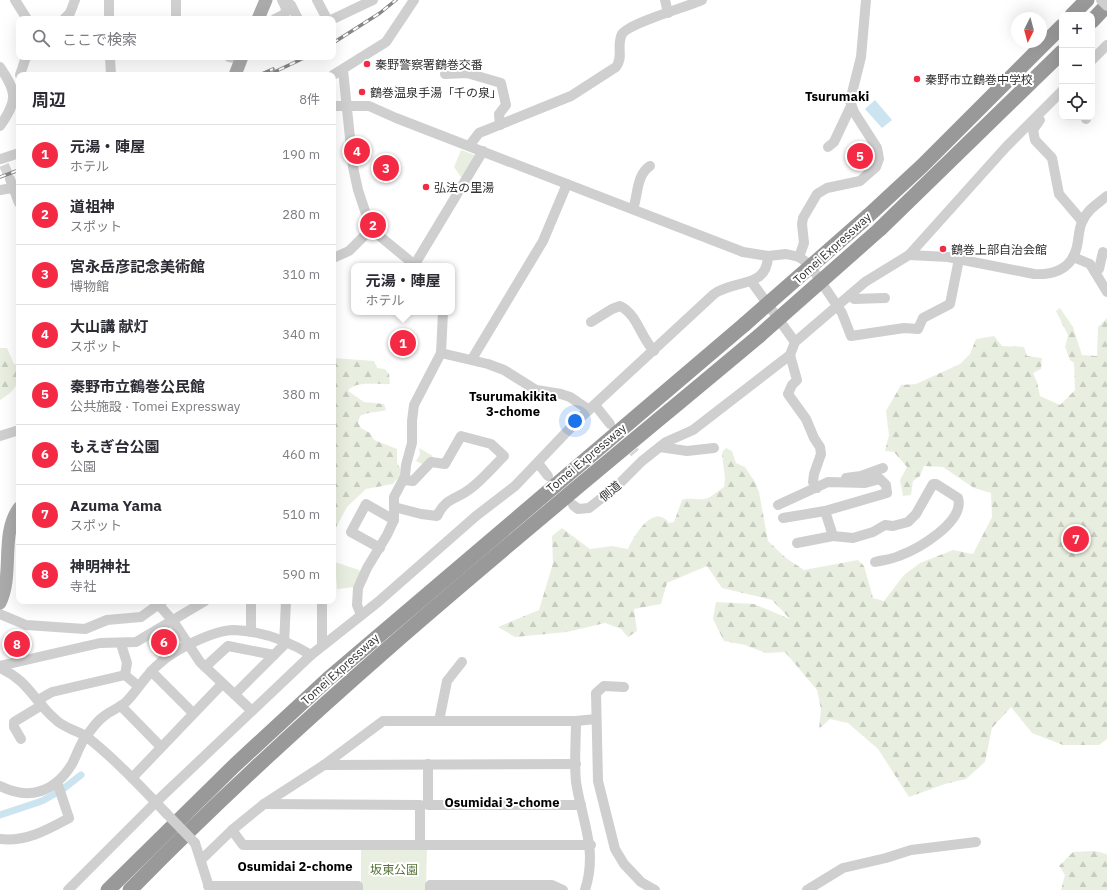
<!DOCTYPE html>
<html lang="ja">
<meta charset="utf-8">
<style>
body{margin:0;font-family:"IBM Plex Sans","Noto Sans JP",sans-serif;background:#f7f7f7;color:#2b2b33}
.controls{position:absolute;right:12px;top:12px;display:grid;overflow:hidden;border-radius:8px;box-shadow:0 4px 16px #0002}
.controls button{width:36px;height:36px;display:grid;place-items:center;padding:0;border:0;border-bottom:1px solid #e1e1e2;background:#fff;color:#2b2b33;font:20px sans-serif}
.compass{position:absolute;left:1011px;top:12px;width:36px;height:36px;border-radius:50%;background:#fff;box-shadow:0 4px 16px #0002;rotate:186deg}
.you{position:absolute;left:575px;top:421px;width:14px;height:14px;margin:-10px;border:3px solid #fff;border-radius:50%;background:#1a73e8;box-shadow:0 0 0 6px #1a73e833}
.badge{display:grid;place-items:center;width:26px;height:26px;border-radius:50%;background:#f42a44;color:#fff;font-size:13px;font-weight:700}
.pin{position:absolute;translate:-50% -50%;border:2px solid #fff;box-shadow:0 1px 4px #0006}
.popup{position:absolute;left:351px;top:263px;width:104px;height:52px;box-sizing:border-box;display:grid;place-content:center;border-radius:8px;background:#fff;filter:drop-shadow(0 1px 3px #0005);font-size:13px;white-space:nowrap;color:#7c7c81}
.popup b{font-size:15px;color:#2b2b33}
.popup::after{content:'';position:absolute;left:50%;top:100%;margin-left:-8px;border:8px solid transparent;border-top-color:#fff}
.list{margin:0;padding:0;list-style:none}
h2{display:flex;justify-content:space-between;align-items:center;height:52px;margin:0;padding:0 16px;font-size:17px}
h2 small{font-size:13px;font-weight:400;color:#7c7c81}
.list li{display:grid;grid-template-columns:26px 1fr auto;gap:12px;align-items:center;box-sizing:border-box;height:60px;padding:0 16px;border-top:1px solid #e1e1e2}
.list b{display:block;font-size:15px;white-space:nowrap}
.list p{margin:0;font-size:13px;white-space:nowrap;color:#7c7c81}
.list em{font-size:13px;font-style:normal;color:#7c7c81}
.icon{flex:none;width:22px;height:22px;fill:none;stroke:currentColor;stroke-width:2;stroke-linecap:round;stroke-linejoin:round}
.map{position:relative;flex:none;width:1107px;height:890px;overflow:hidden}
.search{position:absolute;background:#fff;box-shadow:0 4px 16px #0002;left:16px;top:16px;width:320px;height:44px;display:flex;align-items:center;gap:10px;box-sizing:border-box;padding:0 14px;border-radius:8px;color:#7c7c81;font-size:15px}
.panel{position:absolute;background:#fff;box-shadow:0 4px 16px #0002;left:16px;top:72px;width:320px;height:532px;border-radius:8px}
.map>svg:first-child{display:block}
</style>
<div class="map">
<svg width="1107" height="890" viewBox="0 0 1107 890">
<defs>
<pattern id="forest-firs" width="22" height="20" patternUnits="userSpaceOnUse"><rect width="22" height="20" fill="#e9efe0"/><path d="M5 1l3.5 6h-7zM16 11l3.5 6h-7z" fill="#c8cdc1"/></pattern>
</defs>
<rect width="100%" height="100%" fill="#fff"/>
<g fill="url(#forest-firs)">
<path d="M 1060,308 L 1073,327 L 1082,355 L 1097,356 L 1098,327 L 1107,318 L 1107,739 L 1099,745 L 1063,745 L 1032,733 L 1011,707 L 992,728 L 985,762 L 966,779 L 945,784 L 909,797 L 878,749 L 848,723 L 830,719 L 819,729 L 821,709 L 817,690 L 785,652 L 766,653 L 745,645 L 724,641 L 713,619 L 716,602 L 754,604 L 790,619 L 772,600 L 722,588 L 707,566 L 667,583 L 661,604 L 634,609 L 637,631 L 628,637 L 621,629 L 605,623 L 567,632 L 515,637 L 498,627 L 539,610 L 553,563 L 552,536 L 562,528 L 590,549 L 612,546 L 628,549 C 634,535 654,503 669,523 L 674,522 L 682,500 C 691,497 699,501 708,498 C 714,495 719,490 724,487 L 725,478 L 722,454 L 723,451 L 726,448 L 732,451 L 736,463 L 745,467 L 755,482 L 759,492 L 768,541 L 786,558 L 804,570 L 858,560 L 864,566 L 873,598 L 884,601 L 904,575 L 920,563 L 953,550 L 973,554 L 992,517 L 991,493 L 974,488 L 943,467 L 924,466 L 920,476 L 913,481 L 911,495 L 903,496 L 900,480 L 907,467 L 894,452 L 885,451 L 889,435 L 886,411 L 901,385 L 916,384 L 960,364 L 970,354 L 976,339 L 994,336 L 1002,346 L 1024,347 L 1027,356 L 1042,358 L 1041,369 L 1033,373 L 1037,382 L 1040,396 L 1060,405 L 1075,390 L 1074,363 L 1070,360 L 1065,347 L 1068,335 L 1056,311 Z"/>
<path d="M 0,348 L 7,348 L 14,364 L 19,365 C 19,383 17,390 0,400 Z"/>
<path d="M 333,358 L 374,361 L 377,368 L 385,369 L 389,374 L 390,384 C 378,385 355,380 348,391 L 364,402 L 384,404 L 386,410 C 377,413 369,411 360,416 L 358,423 L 361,428 L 370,433 L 374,440 L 397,449 L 397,463 C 404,474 401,474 393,484 L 366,489 L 347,507 L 333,533 Z"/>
<polygon points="1095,851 1107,854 1107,890 1061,890 1065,875 1059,866 1073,852"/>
</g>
<g fill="#e9efe0">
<polygon points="461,150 475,155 464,178 461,177 454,167"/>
<polygon points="419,448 433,456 424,465 416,461 420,454"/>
<polygon points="335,562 359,570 360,572 355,587 337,589"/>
<polygon points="168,626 173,626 183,644 158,660 144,640"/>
<polygon points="361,848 427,848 426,890 361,890"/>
</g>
<polygon fill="#cbe4f0" points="875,100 892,120 882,128 865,109"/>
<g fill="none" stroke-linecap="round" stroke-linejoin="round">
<g stroke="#cbe4f0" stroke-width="7">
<polyline points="63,789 81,775"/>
<polyline points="0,815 42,801 58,792"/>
</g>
<g stroke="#d6d6d6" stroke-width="10" stroke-dasharray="10 5" stroke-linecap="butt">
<polyline points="4,165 10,179"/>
<polyline points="614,428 635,453"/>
</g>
<g stroke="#cfcfcf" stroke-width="10">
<polyline points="15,0 27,19"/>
<polyline points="284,0 291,5 298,19"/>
<polyline points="317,0 327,19"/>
<polyline points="665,0 668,13"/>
<polyline points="64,19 70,13 75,0"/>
<polyline points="109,19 109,0"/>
<polyline points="176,19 176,0"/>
<polyline points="275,19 285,14 286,8 282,0"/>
<polyline points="333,19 373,0"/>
<polyline points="110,57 111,75"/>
<polyline points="229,57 241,59"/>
<polyline points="1092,60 1107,45"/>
<path d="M 0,67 C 17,92 18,100 0,126"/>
<polyline points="343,70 353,167 358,190 371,229 416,266"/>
<polyline points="445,74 467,73 501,83 506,105 499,114 500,125"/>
<polyline points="20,75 26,57"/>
<polyline points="333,75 386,42 414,0"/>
<polyline points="333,106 369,106 396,118 743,252 768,256 786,254 799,257 809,264 842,313 851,336 904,328 918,329 923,318 950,304 959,259"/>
<polyline points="1086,117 1086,119"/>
<polyline points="1040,120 1033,130 1035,140 1052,158 1059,194 1082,221"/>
<path d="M 469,146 L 479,133 L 571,96 L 616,67 C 624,57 616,46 622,34 C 629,23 687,7 702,0"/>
<polyline points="828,147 834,142 851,106"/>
<polyline points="1,159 19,153"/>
<polyline points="10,179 19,203"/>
<polyline points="0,190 12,188"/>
<path d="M 633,209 C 638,196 636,175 650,166"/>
<path d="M 909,255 L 948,257 L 1034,274 C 1052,275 1070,270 1076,250 C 1079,241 1078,231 1082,222 C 1087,210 1097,204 1107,196"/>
<polyline points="799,257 804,243 802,224 803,218 817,194 827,188 860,181 876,167 879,159 877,148 854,112 850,101 861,57 866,0"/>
<polyline points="1073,257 1090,264 1107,292"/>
<polyline points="333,258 349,251 371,229"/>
<polyline points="415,264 483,151"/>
<polyline points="1095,272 1099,269 1103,252"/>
<polyline points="751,281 795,342"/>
<polyline points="850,295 854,299 885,298"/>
<path d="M 591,322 L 612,309 L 620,306 C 637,314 641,338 654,351"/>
<polyline points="441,353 488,364 504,370 536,390 561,394 570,397 589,410"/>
<polyline points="472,359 543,241 567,184"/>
<polyline points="595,405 610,424"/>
<polyline points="0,436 19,430"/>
<polyline points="660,447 687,451 714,448"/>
<polyline points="538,463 548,476"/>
<polyline points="846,478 861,476 883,468"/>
<polyline points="817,488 813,482 814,474 821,454 820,447 814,438 806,419 788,394 792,385 797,380 790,355 795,342 865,282 909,255 1006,147 1062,91"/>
<polyline points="573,505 578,509 589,508 616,487 642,461 666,442 693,430 790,355"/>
<polyline points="778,505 828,482 865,483 880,479 886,485 887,493 825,511 783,518"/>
<path d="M 394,507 L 421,514 L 437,516 C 446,497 456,500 470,489 C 482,480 493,467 504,456 L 491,444 L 461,436 L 445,464 L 431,462 L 413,481 L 403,480"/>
<path d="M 825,511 L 833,536 L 853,538 L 873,532 L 885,525 L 893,526 L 908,522 L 916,514 L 933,484 L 936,484 L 958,498 C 965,522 918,549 899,556 C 892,559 883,560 875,562"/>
<polyline points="797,543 833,536"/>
<polyline points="380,548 351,532 366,504 394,520"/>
<polyline points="322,601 322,644"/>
<polyline points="159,605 173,621 200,662 251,710"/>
<polyline points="0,614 26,625 85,629 107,620 141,617 163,601"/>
<polyline points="361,615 357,605 358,588 367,568 387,535 394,520 394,497 405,476 406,465 412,443 412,421 414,405 441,353 443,312"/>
<polyline points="251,632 251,601"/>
<polyline points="121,644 127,663 125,675 138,686"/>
<polyline points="0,666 100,643 136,642 205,601"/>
<polyline points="205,667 228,646 274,655"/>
<path d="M 0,668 C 29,681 33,700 55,719 C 63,728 77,730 87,737 C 115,759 141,787 166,813"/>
<polyline points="151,671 193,713"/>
<polyline points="624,687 604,686 596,693 598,781 615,849 624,864 641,882 655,890"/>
<polyline points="235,694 284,645 286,601"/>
<polyline points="38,700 52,692 125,675"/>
<polyline points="121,706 161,747"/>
<polyline points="439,721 447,681 462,662"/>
<path d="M 576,721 C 576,741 574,762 576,782 C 582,821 598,850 585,890"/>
<polyline points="21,739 14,727 14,722 42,705"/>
<polyline points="428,764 428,805 581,805"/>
<polyline points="324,765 576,764"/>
<polyline points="132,778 222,684"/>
<path d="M 0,786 C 29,801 55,792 72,764 C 77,755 80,743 87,735 C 92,729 97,721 103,717 C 110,711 119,708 126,702 C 138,690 146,674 160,663 C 174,650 214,630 234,630 C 260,631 288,641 311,655"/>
<polyline points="264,804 420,805 420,845"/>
<polyline points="232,830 243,845 591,845"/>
<path d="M 0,839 C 26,842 47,830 69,818 L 57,782"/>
<polyline points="195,843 210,890"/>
<polyline points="201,860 232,830 264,804 324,765 383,721 576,721 596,719"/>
<polyline points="208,886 358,886 358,890"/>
<path d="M 68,890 L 156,802 L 311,655 L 378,602 L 476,516 L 515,486 L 579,419 L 714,294 C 735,279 767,289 768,256"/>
<polyline points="430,890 430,885 552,885 563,890"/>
<polyline points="807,890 843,868 886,858 911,850 976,842"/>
</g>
<g stroke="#aaa" stroke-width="13">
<polyline points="258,19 266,0"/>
<polyline points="235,75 242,57"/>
<path d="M 0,603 C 14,574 0,534 19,508"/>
</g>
<g stroke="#999" stroke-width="15">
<polyline points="1072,15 1087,0"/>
<polyline points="1092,21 1107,5"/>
<polyline points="868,216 922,166 1062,26"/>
<polyline points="880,229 1062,52"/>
<polyline points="108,890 235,765 328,679 745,324"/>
<path d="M 130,890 C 326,690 545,515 759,336"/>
</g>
<defs>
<g id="rail">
<polyline points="333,43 380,13 396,0"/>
<polyline points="259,75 273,69"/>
<polyline points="268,75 306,57"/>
<polyline points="0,177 19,170"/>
</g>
</defs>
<use href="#rail" stroke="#878787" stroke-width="3.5"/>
<use href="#rail" stroke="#fff" stroke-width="2" stroke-dasharray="6" stroke-linecap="butt"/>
<g stroke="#cfcfcf" stroke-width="10">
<polyline points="1101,0 1107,6"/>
<polyline points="166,813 195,843"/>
</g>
<g stroke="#999" stroke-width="15">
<polyline points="745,324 868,216"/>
<polyline points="759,336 880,229"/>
</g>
</g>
<g fill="#f42a44" stroke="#fff" stroke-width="1.5">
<circle cx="367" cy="64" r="4"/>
<circle cx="917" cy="79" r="4"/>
<circle cx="362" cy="92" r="4"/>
<circle cx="426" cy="187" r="4"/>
<circle cx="943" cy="249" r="4"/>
</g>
<g text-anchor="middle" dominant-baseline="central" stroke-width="4" stroke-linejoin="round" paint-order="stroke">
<g font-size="12" fill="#323232" stroke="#fff" text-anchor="start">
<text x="375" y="64">秦野警察署鶴巻交番</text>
<text x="925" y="79">秦野市立鶴巻中学校</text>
<text x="370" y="92">鶴巻温泉手湯「千の泉」</text>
<text x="434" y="187">弘法の里湯</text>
<text x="951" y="249">鶴巻上部自治会館</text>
</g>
<g font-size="12" fill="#323232" stroke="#fff">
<text transform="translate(832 248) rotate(-42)">Tomei Expressway</text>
<text transform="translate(586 458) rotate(-40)">Tomei Expressway</text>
<text transform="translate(610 491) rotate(-40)">側道</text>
<text transform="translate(340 669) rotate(-42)">Tomei Expressway</text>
</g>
<g font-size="12" fill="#58733b" stroke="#fff">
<text x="394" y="869">坂東公園</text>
</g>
<g font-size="13" font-weight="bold" fill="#000" stroke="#fff">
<text x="837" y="96">Tsurumaki</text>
<text x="513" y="396">Tsurumakikita<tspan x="513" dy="15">3-chome</tspan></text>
<text x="502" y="802">Osumidai 3-chome</text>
<text x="295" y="866">Osumidai 2-chome</text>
</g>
</g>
</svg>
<div class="controls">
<button>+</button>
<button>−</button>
<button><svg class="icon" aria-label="locate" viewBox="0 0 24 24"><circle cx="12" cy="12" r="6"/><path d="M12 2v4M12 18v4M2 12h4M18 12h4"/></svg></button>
</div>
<svg class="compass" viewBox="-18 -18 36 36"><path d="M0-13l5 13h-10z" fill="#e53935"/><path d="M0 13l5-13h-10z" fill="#7c7c81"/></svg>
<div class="you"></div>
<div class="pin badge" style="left:403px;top:343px">1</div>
<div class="popup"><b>元湯・陣屋</b>ホテル</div>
<div class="pin badge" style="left:373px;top:225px">2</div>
<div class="pin badge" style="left:386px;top:168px">3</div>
<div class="pin badge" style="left:357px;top:151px">4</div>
<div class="pin badge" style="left:860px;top:156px">5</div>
<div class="pin badge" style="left:164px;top:642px">6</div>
<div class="pin badge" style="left:1076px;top:539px">7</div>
<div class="pin badge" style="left:17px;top:644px">8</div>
<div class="search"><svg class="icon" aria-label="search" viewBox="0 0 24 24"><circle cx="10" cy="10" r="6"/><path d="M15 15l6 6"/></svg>ここで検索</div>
<section class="panel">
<h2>周辺<small>8件</small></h2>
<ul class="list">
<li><span class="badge">1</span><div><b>元湯・陣屋</b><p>ホテル</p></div><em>190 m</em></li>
<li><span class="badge">2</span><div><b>道祖神</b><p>スポット</p></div><em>280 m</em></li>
<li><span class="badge">3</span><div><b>宮永岳彦記念美術館</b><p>博物館</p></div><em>310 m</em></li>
<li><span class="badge">4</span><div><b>大山講 献灯</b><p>スポット</p></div><em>340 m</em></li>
<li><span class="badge">5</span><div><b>秦野市立鶴巻公民館</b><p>公共施設 · Tomei Expressway</p></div><em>380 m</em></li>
<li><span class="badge">6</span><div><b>もえぎ台公園</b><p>公園</p></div><em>460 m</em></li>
<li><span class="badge">7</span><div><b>Azuma Yama</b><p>スポット</p></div><em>510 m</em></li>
<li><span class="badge">8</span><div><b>神明神社</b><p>寺社</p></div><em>590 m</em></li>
</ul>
</section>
</div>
